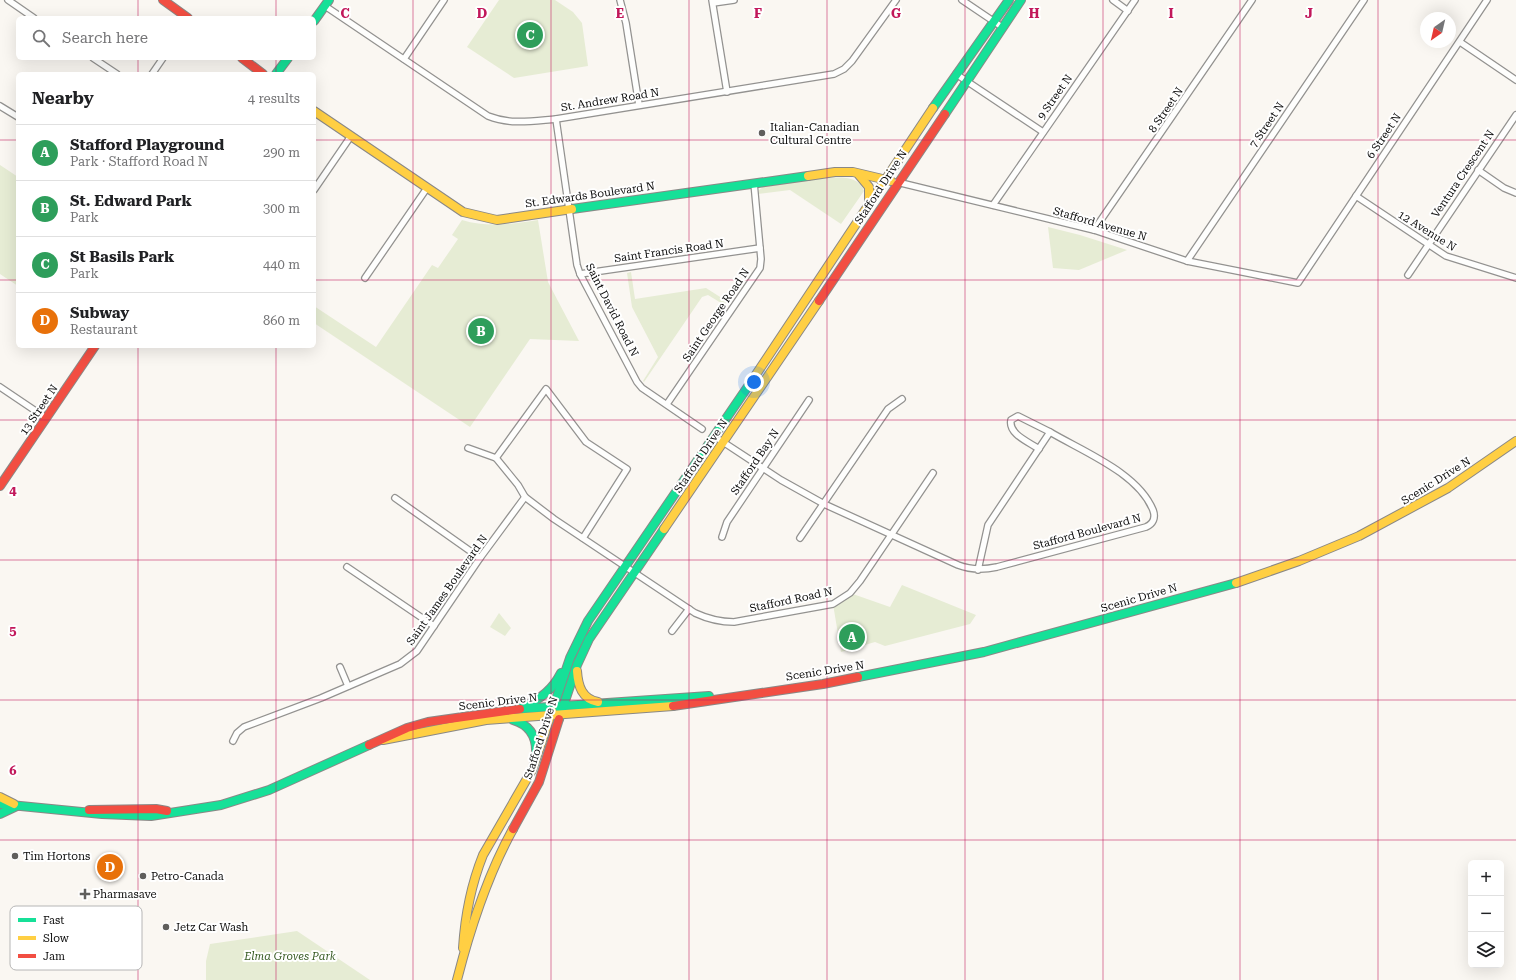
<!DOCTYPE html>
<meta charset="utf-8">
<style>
body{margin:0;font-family:"Roboto Serif",serif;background:#f2f2f2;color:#202124}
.controls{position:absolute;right:12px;bottom:12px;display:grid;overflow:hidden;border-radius:6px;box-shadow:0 4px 16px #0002}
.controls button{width:36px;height:36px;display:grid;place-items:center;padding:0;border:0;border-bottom:1px solid #e0e0e0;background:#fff;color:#202124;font:20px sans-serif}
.compass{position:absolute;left:1420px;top:12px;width:36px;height:36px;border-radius:50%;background:#fff;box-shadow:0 4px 16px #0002;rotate:214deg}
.you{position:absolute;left:754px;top:382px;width:14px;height:14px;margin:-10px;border:3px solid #fff;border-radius:50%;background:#1a73e8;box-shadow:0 0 0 6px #1a73e833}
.badge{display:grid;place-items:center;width:26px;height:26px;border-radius:50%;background:#b45309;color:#fff;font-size:13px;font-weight:700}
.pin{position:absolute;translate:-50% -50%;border:2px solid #fff;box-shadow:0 1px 4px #0006}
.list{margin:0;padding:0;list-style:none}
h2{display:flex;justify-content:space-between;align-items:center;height:52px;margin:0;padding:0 16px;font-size:17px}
h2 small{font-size:13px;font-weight:400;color:#757577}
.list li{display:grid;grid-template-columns:26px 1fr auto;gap:12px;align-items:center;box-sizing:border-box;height:56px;padding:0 16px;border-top:1px solid #e0e0e0}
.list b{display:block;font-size:15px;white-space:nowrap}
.list p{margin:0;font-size:13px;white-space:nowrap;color:#757577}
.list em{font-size:13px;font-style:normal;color:#757577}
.icon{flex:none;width:22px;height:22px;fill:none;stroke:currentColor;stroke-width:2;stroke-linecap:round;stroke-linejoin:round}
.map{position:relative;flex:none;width:1516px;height:980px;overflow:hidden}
.search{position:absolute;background:#fff;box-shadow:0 4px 16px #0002;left:16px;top:16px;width:300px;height:44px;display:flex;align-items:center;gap:10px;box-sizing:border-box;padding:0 14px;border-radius:6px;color:#757577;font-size:15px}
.panel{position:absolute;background:#fff;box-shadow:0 4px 16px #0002;left:16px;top:72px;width:300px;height:276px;border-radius:6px}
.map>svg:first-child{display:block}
</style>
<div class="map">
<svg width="1516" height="980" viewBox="0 0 1516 980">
<rect width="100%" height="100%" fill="#faf7f2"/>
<g fill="#e6ecd4">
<polygon points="499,0 555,0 573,12 582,23 588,66 514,78 467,47"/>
<polygon points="0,165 18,177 18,286 0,274"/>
<path d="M 822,178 C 837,178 858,174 864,191 L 841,224 L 790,190 L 758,194 L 759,190 L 763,187 Z"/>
<path d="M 462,220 C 488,228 512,224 538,220 L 548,282 L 579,341 L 530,339 L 470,427 L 314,323 L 314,306 L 376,347 L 432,265 L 438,268 L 458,239 L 452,235 Z"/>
<polygon points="1048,227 1080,235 1127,250 1079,270 1053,268"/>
<polygon points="631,272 635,299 706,288 728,302 726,306 708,295 702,297 644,382 643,381 658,357 632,307 627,273"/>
<polygon points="902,585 976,615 970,624 885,646 875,642 841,652 833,604 850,593 890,607"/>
<polygon points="499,613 511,628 505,636 490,627"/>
<polygon points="297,931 370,980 206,980 206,961 210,944"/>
</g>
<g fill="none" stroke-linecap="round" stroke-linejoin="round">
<defs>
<g id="street">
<polyline points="8,0 34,18"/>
<polyline points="620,0 626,23 639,105"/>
<polyline points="712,0 727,92"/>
<polyline points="962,0 1002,27"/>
<polyline points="1113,0 1128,11"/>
<polyline points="713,3 734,0"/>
<path d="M 325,6 L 488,116 C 511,125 532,121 556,119 L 834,74 L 844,69 L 852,61 L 896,0"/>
<polyline points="1460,42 1516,80"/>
<polyline points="93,58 117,74"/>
<polyline points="404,59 444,0"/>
<polyline points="152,74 163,58"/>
<polyline points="956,74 1043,132"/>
<polyline points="0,106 18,117"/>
<polyline points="556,119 577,265 580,274 637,382 642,388 702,429"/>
<polyline points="1478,170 1504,188 1516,193"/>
<polyline points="897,182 1094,230 1187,261 1298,283 1487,0"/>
<polyline points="314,190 351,136"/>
<polyline points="1356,196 1446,256 1516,278"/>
<polyline points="993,205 1135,0"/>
<polyline points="1094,230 1252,0"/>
<polyline points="1187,261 1364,0"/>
<polyline points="580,274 760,248"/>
<polyline points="1408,275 1516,115"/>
<polyline points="365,278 427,188"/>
<polyline points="0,387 46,418"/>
<polyline points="667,404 760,268 761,259 754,183"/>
<path d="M 720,440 L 781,480 L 824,504 L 958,565 C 971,570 983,570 997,567 L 1146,527 C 1153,524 1156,518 1153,510 C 1138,473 1084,452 1050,432 L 988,525 L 978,570"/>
<path d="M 468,448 L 496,458 L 518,485 L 525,497 L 554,519 L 695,613 C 708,619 720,622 734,622 L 833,604 L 850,593 L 860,581 L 933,473"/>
<path d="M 1039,449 C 1029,442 1008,434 1011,420 L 1018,416 L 1050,432"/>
<polyline points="496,458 546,389 586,442 627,469 583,538"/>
<polyline points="395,498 480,558"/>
<polyline points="722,537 727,522 809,400"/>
<polyline points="800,538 888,409 902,399"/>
<polyline points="347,567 434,626"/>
<polyline points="672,631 689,609"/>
<polyline points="340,667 348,686"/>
<polyline points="233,741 237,733 244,727 321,698 400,664 417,651 480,558 525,497"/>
</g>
<g id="fast">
<polyline points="314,21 329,0"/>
<polyline points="276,74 288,58"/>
<polyline points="933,108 1009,0"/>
<polyline points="945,114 1021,0"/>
<polyline points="572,209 808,176"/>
<polyline points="858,677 984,652 1236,583"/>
<path d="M 523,706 C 540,700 553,689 561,673"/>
<polyline points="520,709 709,696"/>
<polyline points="552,711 570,658 588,621 751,382"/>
<polyline points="559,719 577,665 589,639 664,529"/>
<path d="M 513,720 C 530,725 537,737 536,754"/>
<polyline points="0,804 102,814 151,816 221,805 269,790 369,745"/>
<polyline points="0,814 17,806"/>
</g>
<g id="slow">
<polyline points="314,111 463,212 497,220 572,209"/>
<polyline points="859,175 869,187 869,202"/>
<polyline points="808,176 835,172 853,172 891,181"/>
<polyline points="751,382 933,108"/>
<polyline points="664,529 819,301"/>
<polyline points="1236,583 1299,561 1359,536 1448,488 1516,441"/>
<path d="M 577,671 C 578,686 582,699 598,702"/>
<polyline points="383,740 486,720 673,706"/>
<polyline points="0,797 14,804"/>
<path d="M 463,948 C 465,916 471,885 483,855 L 532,770 L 552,711"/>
<path d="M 457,980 C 470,929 487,876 513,829"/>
</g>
<g id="jam">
<polyline points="163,0 188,18"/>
<polyline points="242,58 263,74"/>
<polyline points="819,301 945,114"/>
<polyline points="0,486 95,346"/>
<polyline points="673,706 823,684 858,677"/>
<polyline points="369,745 407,728 428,722 520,709"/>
<polyline points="89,810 156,809 167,811"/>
<polyline points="513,829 539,782 559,719"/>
</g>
</defs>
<use href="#street" stroke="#939290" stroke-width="8"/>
<use href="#fast" stroke="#8a8886" stroke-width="10"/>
<use href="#slow" stroke="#8a8886" stroke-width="10"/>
<use href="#jam" stroke="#8a8886" stroke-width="10"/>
<use href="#street" stroke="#fefefd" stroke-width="5.5"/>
<use href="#fast" stroke="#16e098" stroke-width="8"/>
<use href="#slow" stroke="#ffcf43" stroke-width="8"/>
<use href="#jam" stroke="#f24e42" stroke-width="8"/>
</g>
<path fill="none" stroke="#c2185b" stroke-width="1" stroke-opacity="0.55" d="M 138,0 L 138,18M 276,0 L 276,18M 413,0 L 413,980M 551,0 L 551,980M 689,0 L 689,980M 827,0 L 827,980M 965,0 L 965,980M 1103,0 L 1103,980M 1240,0 L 1240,980M 1378,0 L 1378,980M 138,58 L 138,74M 276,58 L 276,74M 0,140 L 18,140M 314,140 L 1516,140M 0,280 L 18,280M 314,280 L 1516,280M 138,346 L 138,980M 276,346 L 276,980M 0,420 L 1516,420M 0,560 L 1516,560M 0,700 L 1516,700M 0,840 L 1516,840"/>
<g fill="#5f5e5c" stroke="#fff" stroke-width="1.5">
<circle cx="762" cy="133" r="4"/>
<circle cx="15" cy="856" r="4"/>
<circle cx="143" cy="876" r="4"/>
<path d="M83 888h4v4h4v4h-4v4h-4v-4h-4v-4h4z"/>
<circle cx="166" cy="927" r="4"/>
</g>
<g text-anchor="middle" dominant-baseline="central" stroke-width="4" stroke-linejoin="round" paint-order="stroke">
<g font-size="11" fill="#0c0c0c" stroke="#fff">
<text transform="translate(1055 97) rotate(-55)">9 Street N</text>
<text transform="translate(610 100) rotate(-9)">St. Andrew Road N</text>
<text transform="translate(1166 110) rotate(-56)">8 Street N</text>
<text transform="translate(1267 125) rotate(-56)">7 Street N</text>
<text transform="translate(1384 136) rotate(-56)">6 Street N</text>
<text transform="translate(1463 174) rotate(-56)">Ventura Crescent N</text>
<text transform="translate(881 187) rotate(-57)">Stafford Drive N</text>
<text transform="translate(590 195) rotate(-8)">St. Edwards Boulevard N</text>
<text transform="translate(1100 224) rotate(16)">Stafford Avenue N</text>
<text transform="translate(1427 231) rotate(32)">12 Avenue N</text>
<text transform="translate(669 251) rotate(-8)">Saint Francis Road N</text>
<text transform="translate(612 310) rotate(63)">Saint David Road N</text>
<text transform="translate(716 315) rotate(-56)">Saint George Road N</text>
<text transform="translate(39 410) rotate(-56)">13 Street N</text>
<text transform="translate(701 456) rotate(-56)">Stafford Drive N</text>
<text transform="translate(755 462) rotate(-56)">Stafford Bay N</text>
<text transform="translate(1436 481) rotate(-32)">Scenic Drive N</text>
<text transform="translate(1087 532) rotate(-15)">Stafford Boulevard N</text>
<text transform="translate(447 590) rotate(-55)">Saint James Boulevard N</text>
<text transform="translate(1139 598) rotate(-16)">Scenic Drive N</text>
<text transform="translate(791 600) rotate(-12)">Stafford Road N</text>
<text transform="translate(825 671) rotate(-9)">Scenic Drive N</text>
<text transform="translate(498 702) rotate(-7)">Scenic Drive N</text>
<text transform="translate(541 738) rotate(-72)">Stafford Drive N</text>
</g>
<g font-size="11" fill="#0c0c0c" stroke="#fff" text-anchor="start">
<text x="770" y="127">Italian-Canadian<tspan x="770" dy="13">Cultural Centre</tspan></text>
<text x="23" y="856">Tim Hortons</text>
<text x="151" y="876">Petro-Canada</text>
<text x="93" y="894">Pharmasave</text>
<text x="174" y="927">Jetz Car Wash</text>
</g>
<g font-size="11" font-style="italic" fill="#385c25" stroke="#fff">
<text x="290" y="956">Elma Groves Park</text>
</g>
</g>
<rect x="10" y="906" width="132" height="64" rx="6" fill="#fff" stroke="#b6b6b6" stroke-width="1"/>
<rect x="18" y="918" width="18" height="4" fill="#16e098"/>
<rect x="18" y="936" width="18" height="4" fill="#ffcf43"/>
<rect x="18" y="954" width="18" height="4" fill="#f24e42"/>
<g font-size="11" fill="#0c0c0c">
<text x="43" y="924">Fast</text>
<text x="43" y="942">Slow</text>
<text x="43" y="960">Jam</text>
</g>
<g font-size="13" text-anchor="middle" font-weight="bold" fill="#c2185b" stroke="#fff" stroke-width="4" stroke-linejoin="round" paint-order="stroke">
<text x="345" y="18">C</text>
<text x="482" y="18">D</text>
<text x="620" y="18">E</text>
<text x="758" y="18">F</text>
<text x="896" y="18">G</text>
<text x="1034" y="18">H</text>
<text x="1171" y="18">I</text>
<text x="1309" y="18">J</text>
<text x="13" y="495">4</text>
<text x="13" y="635">5</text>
<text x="13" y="775">6</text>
</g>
</svg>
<div class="controls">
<button>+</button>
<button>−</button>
<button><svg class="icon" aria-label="layers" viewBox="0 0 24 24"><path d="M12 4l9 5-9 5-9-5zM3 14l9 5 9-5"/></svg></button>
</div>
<svg class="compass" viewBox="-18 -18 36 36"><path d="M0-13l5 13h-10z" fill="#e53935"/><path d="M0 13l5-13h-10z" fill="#757577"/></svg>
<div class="you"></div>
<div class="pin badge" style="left:852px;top:637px;background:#2e9e5b">A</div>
<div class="pin badge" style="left:481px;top:331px;background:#2e9e5b">B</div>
<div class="pin badge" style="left:530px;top:35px;background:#2e9e5b">C</div>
<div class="pin badge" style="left:110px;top:867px;background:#e8710a">D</div>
<div class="search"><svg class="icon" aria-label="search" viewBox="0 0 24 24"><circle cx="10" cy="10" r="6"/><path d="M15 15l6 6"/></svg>Search here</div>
<section class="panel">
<h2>Nearby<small>4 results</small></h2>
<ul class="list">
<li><span class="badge" style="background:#2e9e5b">A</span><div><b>Stafford Playground</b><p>Park · Stafford Road N</p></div><em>290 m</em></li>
<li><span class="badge" style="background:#2e9e5b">B</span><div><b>St. Edward Park</b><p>Park</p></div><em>300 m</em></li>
<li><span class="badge" style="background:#2e9e5b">C</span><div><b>St Basils Park</b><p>Park</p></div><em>440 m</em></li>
<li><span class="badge" style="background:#e8710a">D</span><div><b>Subway</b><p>Restaurant</p></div><em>860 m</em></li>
</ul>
</section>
</div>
